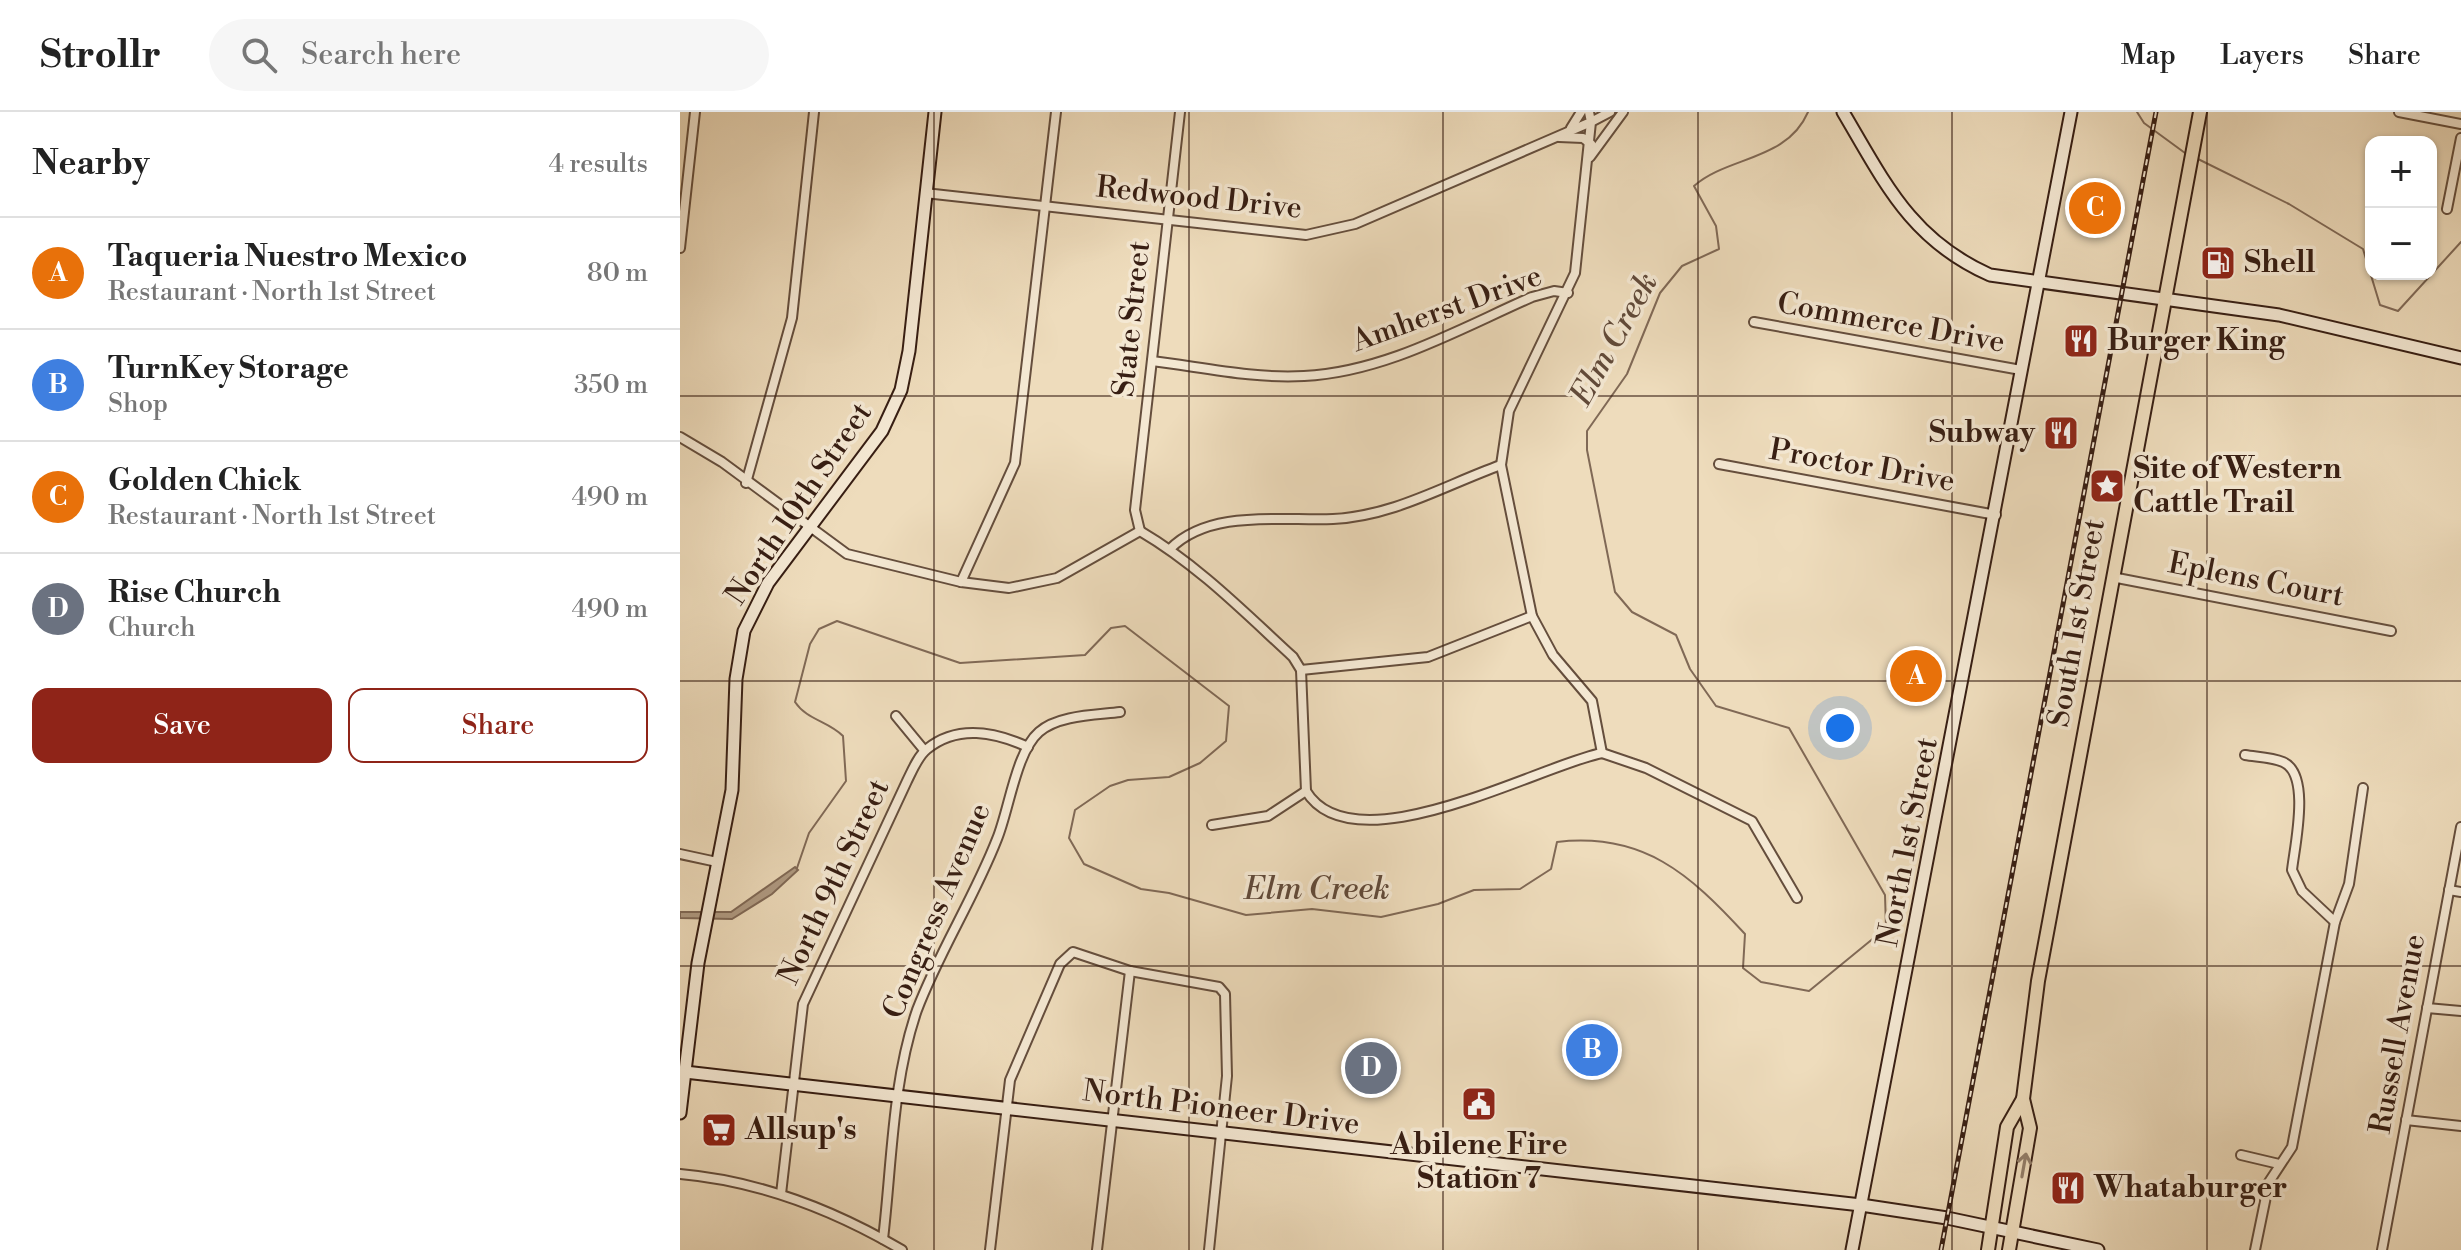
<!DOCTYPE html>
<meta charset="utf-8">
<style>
body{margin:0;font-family:"Libre Bodoni",serif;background:#f6f6f6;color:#222}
.controls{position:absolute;right:24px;top:24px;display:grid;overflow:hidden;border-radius:16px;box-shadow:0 2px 6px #0004}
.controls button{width:72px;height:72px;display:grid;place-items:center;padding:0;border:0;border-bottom:2px solid #e0e0e0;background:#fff;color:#222;font:40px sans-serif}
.you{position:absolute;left:1160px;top:616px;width:28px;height:28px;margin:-20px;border:6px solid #fff;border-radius:50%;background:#1a73e8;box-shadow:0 0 0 12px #1a73e833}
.badge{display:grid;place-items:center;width:52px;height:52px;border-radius:50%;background:#8f2418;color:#fff;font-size:26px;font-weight:700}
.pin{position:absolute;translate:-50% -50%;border:4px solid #fff;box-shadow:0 2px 8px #0006}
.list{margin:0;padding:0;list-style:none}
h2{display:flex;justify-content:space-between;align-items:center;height:104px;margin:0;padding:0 32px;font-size:34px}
h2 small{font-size:26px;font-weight:400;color:#767676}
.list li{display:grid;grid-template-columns:52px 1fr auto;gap:24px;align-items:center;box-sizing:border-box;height:112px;padding:0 32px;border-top:2px solid #e0e0e0}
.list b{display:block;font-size:30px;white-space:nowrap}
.list p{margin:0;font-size:26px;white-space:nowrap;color:#767676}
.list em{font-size:26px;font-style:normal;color:#767676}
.actions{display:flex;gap:16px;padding:24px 32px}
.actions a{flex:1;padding:18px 0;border:2px solid #8f2418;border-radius:16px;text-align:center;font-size:28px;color:#8f2418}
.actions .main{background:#8f2418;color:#fff}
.icon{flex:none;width:44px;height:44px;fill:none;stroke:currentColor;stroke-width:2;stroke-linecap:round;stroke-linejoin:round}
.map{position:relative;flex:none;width:1781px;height:1138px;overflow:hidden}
header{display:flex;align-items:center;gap:48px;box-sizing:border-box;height:112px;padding:0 40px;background:#fff;border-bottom:2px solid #e0e0e0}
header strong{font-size:38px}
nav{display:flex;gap:44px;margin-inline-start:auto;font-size:28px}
.search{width:560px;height:72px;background:#f6f6f6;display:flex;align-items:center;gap:20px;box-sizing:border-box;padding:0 28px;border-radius:44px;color:#767676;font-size:30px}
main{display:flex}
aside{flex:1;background:#fff}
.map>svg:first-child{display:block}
</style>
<header>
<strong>Strollr</strong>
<div class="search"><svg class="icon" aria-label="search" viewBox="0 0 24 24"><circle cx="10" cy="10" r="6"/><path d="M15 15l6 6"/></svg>Search here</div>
<nav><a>Map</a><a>Layers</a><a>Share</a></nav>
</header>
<main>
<aside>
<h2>Nearby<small>4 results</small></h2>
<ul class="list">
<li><span class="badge" style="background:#e8710a">A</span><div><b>Taqueria Nuestro Mexico</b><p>Restaurant · North 1st Street</p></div><em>80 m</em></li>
<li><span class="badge" style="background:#3f7fe0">B</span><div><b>TurnKey Storage</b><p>Shop</p></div><em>350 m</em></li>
<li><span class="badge" style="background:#e8710a">C</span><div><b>Golden Chick</b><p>Restaurant · North 1st Street</p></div><em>490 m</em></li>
<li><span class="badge" style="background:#6b7280">D</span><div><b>Rise Church</b><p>Church</p></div><em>490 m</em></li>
</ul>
<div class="actions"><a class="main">Save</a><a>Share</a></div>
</aside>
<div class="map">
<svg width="1781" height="1138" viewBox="0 0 1781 1138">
<rect width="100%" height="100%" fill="#eedcbc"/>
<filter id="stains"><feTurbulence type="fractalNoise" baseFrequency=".0025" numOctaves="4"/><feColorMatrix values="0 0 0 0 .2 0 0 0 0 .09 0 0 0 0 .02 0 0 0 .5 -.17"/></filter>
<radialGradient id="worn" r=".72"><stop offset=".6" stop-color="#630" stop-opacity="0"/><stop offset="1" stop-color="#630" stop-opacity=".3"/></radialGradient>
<polygon fill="#b09b83" stroke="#806956" stroke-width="2" points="115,755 118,758 92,782 52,807 0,806 0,800 51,800"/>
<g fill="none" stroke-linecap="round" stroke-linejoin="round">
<g stroke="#806956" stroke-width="2">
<polyline points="1457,0 1464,11 1505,41"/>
<polyline points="1518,47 1609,92 1683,137 1700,193 1718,199 1781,130"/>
<path d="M 117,756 L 129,721 L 166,669 L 163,624 C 148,609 127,608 115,590 L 130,532 L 139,517 L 157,509 L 280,551 L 405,543 L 431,516 L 445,514 L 549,594 L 546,629 L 520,651 L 489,665 L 448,668 L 430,674 L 395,698 L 389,726 L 404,752 L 461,777 L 489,781 L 566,803 L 632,797 L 701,805 L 758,792 L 794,778 L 840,777 L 871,757 L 877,730 C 963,720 1010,762 1065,822 L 1063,856 L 1081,870 L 1129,879 L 1206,816 L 1205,783 L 1109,616 L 1036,594 L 1010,557 L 996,523 L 952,500 L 935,480 L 907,338 L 907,319 L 947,262 L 980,181 L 1002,154 L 1039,137 L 1036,114 L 1014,74 C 1048,44 1107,49 1128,0"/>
</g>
<defs>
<g id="street">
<polyline points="1719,0 1781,12"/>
<polyline points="891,16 901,0"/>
<polyline points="879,25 903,26 911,32"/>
<polyline points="910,45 943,0"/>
<polyline points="245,81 626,123 675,112 911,10 909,0"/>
<polyline points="1767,97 1781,26"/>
<polyline points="0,136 15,0"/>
<polyline points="1074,210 1341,258"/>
<path d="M 472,249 C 521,255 574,267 624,264 C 705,260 779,217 852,185 L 874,179 L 888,181"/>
<path d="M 0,325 L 42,350 L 167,442 L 281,470 L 329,476 L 377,466 L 460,419 C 518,453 564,500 613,545 L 621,558 L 626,679 C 673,757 858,654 922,641"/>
<polyline points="1039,352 1316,403"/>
<polyline points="66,371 112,206 134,0"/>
<polyline points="460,419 455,398 500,0"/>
<path d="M 490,437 C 529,397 601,409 653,407 C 714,404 765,373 821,353"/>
<polyline points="1432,465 1711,519"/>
<polyline points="281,470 335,351 376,0"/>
<polyline points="621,558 748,545 852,504"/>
<polyline points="216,604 244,638"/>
<polyline points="922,641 912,589 873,543 852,504 821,353 829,299 895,161 911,10 930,0"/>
<polyline points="922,641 966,656 1072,709 1117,786"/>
<path d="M 1565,643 C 1577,645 1591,645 1603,650 C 1631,662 1615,732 1612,758 L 1622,779 L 1655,810"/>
<polyline points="532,713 588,704 626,679"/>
<polyline points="0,742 37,750"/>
<polyline points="1769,778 1781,780"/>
<polyline points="1747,896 1781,899"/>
<polyline points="1726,1008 1781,1014"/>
<polyline points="1561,1043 1599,1052"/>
<path d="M 0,1062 C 80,1069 154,1098 222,1138"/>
<path d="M 101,1082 L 123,892 L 227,669 C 232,659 238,644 247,637 C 278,612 315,620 348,635"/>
<path d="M 203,1127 C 212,1052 212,970 237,898 C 259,840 294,786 317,727 C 329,698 336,640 359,620 C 378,603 416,603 440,600"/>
<polyline points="310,1138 330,968 380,852 393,840 450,859 539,875 545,882 547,964 529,1138"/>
<polyline points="417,1138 450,859"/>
<polyline points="1575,1138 1589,1070 1612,1035 1655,810 1669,772 1683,676"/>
<polyline points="1702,1138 1781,715"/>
</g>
<g id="secondary">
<path d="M 1163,0 C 1205,71 1231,128 1310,163 L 1599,203 L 1781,246"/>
<polyline points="5,960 1181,1093 1267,1106 1418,1138"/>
<polyline points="0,1001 18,851 52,678 56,567 64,519 88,471 202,319 221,278 229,239 255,0"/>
<polyline points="1172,1138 1391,0"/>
</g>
<g id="primary">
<polyline points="1308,1138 1327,1015 1343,987"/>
<polyline points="1329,1138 1350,1016 1343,987 1358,869 1520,0"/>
</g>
</defs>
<use href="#street" stroke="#654e3d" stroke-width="12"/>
<use href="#secondary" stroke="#371e13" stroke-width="15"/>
<use href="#primary" stroke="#371e13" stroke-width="16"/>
<use href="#street" stroke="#f4e8d3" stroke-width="8"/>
<use href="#secondary" stroke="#f4e8d3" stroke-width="11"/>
<use href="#primary" stroke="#eedcbc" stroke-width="12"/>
<defs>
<polyline id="rail" points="1261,1138 1476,0"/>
</defs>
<use href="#rail" stroke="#371e13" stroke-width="5"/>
<use href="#rail" stroke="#f4e8d3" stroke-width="2" stroke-dasharray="6" stroke-linecap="butt"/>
</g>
<defs><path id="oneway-shaft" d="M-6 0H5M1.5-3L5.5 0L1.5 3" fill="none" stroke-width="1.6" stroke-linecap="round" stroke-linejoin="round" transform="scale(2)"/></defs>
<use stroke="#927d68" href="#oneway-shaft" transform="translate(1344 1053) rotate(-80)"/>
<path fill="none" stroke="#371e13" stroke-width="2" stroke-opacity="0.55" d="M 254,0 L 254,1138M 509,0 L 509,1138M 763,0 L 763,1138M 1018,0 L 1018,1138M 1272,0 L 1272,1138M 1527,0 L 1527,1138M 0,284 L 1781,284M 0,569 L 1781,569M 0,854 L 1781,854"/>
<defs>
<symbol id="fuel-square" viewBox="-11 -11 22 22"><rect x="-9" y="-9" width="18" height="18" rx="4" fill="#8f2418" stroke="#f4e8d3"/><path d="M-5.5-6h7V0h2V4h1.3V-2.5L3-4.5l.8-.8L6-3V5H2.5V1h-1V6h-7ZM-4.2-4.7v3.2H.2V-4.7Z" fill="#fff"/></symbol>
<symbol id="restaurant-square" viewBox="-11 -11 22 22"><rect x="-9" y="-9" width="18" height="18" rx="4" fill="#8f2418" stroke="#f4e8d3"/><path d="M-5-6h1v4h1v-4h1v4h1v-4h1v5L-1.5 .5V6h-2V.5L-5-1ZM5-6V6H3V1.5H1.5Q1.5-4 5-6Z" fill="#fff"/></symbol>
<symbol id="sight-square" viewBox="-11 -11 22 22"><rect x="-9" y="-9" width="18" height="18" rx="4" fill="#8f2418" stroke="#f4e8d3"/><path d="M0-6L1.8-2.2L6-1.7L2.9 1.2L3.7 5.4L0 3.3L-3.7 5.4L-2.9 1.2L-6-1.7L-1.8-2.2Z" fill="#fff"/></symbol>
<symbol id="civic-square" viewBox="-11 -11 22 22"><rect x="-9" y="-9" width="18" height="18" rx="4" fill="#8f2418" stroke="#f4e8d3"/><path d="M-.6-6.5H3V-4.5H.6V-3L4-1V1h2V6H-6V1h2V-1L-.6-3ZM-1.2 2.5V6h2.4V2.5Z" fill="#fff"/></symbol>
<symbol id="supermarket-square" viewBox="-11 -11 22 22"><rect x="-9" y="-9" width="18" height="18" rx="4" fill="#8f2418" stroke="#f4e8d3"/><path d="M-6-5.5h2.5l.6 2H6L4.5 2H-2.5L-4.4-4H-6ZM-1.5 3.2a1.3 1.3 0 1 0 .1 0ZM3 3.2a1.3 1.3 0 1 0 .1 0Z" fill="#fff"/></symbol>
</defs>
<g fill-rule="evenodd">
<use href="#fuel-square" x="1518" y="131" width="40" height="40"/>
<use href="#restaurant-square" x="1381" y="209" width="40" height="40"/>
<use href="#restaurant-square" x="1361" y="301" width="40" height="40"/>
<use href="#sight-square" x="1407" y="354" width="40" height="40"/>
<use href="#civic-square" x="779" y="972" width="40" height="40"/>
<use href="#supermarket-square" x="19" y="998" width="40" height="40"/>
<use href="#restaurant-square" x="1368" y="1056" width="40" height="40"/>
</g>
<g text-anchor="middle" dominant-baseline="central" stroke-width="7" stroke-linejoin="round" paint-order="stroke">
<g font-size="30" fill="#371e13" stroke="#f4e8d3">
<text transform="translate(519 86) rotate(6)">Redwood Drive</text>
<text transform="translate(767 197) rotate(-20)">Amherst Drive</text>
<text transform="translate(452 207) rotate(-84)">State Street</text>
<text transform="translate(1211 211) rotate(10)">Commerce Drive</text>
<text transform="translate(1182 354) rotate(10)">Proctor Drive</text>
<text transform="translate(119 392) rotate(-56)">North 10th Street</text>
<text transform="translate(1576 468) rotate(11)">Eplens Court</text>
<text transform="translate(1397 511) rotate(-80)">South 1st Street</text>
<text transform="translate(1228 730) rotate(-79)">North 1st Street</text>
<text transform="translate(154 770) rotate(-65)">North 9th Street</text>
<text transform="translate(257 799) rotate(-67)">Congress Avenue</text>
<text transform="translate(1718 922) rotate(-80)">Russell Avenue</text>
<text transform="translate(541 996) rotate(7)">North Pioneer Drive</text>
</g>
<g font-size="30" font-weight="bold" fill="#371e13" stroke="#f4e8d3" text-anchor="start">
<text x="1564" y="151">Shell</text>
<text x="1427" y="229">Burger King</text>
<text x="1355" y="321" text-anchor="end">Subway</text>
<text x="1453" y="357">Site of Western<tspan x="1453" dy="34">Cattle Trail</tspan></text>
<text x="65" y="1018">Allsup's</text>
<text x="799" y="1033" text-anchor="middle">Abilene Fire<tspan x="799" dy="34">Station 7</tspan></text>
<text x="1414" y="1076">Whataburger</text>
</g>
<g font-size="32" font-style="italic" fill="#614a3a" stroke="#f4e8d3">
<text transform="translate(934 227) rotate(-61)">Elm Creek</text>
<text x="637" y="777">Elm Creek</text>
</g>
</g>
<rect width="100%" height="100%" filter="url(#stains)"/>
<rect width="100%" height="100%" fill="url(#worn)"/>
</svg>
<div class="controls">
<button>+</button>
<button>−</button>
</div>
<div class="you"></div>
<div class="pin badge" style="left:1236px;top:564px;background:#e8710a">A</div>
<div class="pin badge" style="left:912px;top:938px;background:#3f7fe0">B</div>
<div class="pin badge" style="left:1415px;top:96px;background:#e8710a">C</div>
<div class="pin badge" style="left:691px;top:956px;background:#6b7280">D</div>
</div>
</main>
